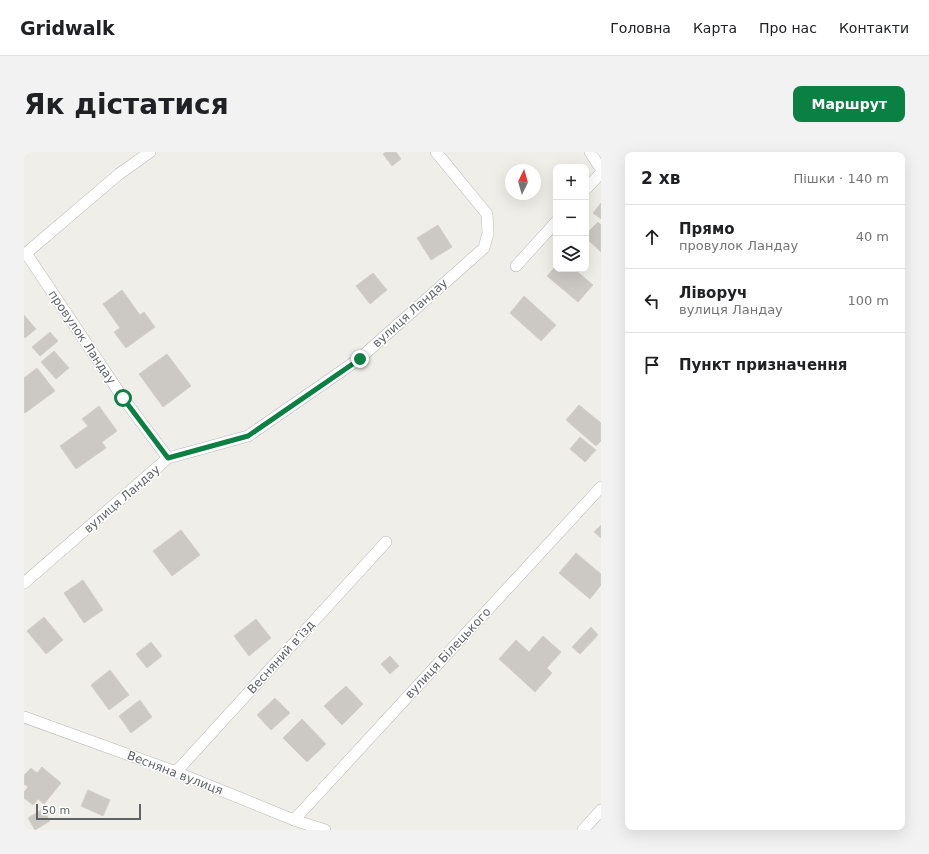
<!DOCTYPE html>
<html lang="uk">
<meta charset="utf-8">
<style>
body{margin:0;font-family:"DejaVu Sans",sans-serif;background:#f2f2f2;color:#202124}
.controls{position:absolute;right:12px;top:12px;display:grid;overflow:hidden;border-radius:8px;box-shadow:0 4px 16px #0002}
.controls button{width:36px;height:36px;display:grid;place-items:center;padding:0;border:0;border-bottom:1px solid #e0e0e0;background:#fff;color:#202124;font:20px sans-serif}
.compass{position:absolute;left:481px;top:12px;width:36px;height:36px;border-radius:50%;background:#fff;box-shadow:0 4px 16px #0002;rotate:5deg}
.scale{position:absolute;left:12px;bottom:10px;width:105px;box-sizing:border-box;padding-left:4px;border:2px solid #5f6367;border-top:0;font-size:11px;line-height:14px;white-space:nowrap;color:#5f6367;-webkit-text-stroke:3px #fff;paint-order:stroke}
.stop{position:absolute;width:12px;height:12px;margin:-9px;border:3px solid #0b8043;border-radius:50%;background:#fff}
.stop.end{background:#0b8043;border-color:#fff;box-shadow:0 1px 4px #0008}
.list{margin:0;padding:0;list-style:none}
h2{display:flex;justify-content:space-between;align-items:center;height:52px;margin:0;padding:0 16px;font-size:17px}
h2 small{font-size:13px;font-weight:400;color:#757577}
.list li{display:grid;grid-template-columns:26px 1fr auto;gap:12px;align-items:center;box-sizing:border-box;height:64px;padding:0 16px;border-top:1px solid #e0e0e0}
.list b{display:block;font-size:15px;white-space:nowrap}
.list p{margin:0;font-size:13px;white-space:nowrap;color:#757577}
.list em{font-size:13px;font-style:normal;color:#757577}
.icon{flex:none;width:22px;height:22px;fill:none;stroke:currentColor;stroke-width:2;stroke-linecap:round;stroke-linejoin:round}
.map{position:relative;flex:none;width:577px;height:678px;overflow:hidden;border-radius:8px}
header{display:flex;align-items:center;gap:24px;box-sizing:border-box;height:56px;padding:0 20px;background:#fff;border-bottom:1px solid #e0e0e0}
header strong{font-size:19px}
nav{display:flex;gap:22px;margin-inline-start:auto;font-size:14px}
.intro{display:flex;align-items:center;justify-content:space-between;box-sizing:border-box;height:96px;padding:0 24px}
h1{margin:0;font-size:28px}
.button{padding:10px 18px;border-radius:8px;background:#0b8043;color:#fff;font-size:14px;font-weight:700}
main{display:flex;gap:24px;padding:0 24px}
aside{flex:1;background:#fff;border-radius:8px;box-shadow:0 4px 16px #0002}
.map>svg:first-child{display:block}
</style>
<header>
<strong>Gridwalk</strong>
<nav><a>Головна</a><a>Карта</a><a>Про нас</a><a>Контакти</a></nav>
</header>
<div class="intro"><h1>Як дістатися</h1><a class="button">Маршрут</a></div>
<main>
<div class="map">
<svg width="577" height="678" viewBox="0 0 577 678">
<rect width="100%" height="100%" fill="#f0eee8"/>
<g fill="#ccc9c5" stroke="#d4cfc7">
<polygon points="362,0 372,0 377,7 368,14 359,2"/>
<polygon points="577,51 577,67 569,61"/>
<polygon points="574,70 577,73 577,100 562,86 562,82"/>
<polygon points="414,73 428,95 407,108 393,86"/>
<polygon points="532,114 532,117 550,117 569,133 554,150 523,124"/>
<polygon points="349,121 363,138 346,152 332,134"/>
<polygon points="98,138 116,163 120,160 131,175 102,196 90,180 96,176 79,152"/>
<polygon points="500,144 532,173 517,189 486,161"/>
<polygon points="0,163 12,177 1,186 0,185"/>
<polygon points="26,180 34,189 16,204 8,195"/>
<polygon points="30,199 45,216 32,227 17,210"/>
<polygon points="143,202 167,234 139,255 115,222"/>
<polygon points="13,216 31,239 1,261 0,260 0,226"/>
<polygon points="555,253 577,271 577,289 572,294 542,268"/>
<polygon points="75,254 93,279 78,290 82,296 52,317 36,294 64,274 58,267"/>
<polygon points="556,285 572,298 561,310 546,297"/>
<polygon points="577,373 577,386 570,380"/>
<polygon points="157,378 176,403 148,424 129,399"/>
<polygon points="552,401 577,422 577,433 566,447 535,421"/>
<polygon points="59,428 79,458 60,471 40,441"/>
<polygon points="20,465 39,488 22,502 3,479"/>
<polygon points="232,467 247,486 225,504 210,484"/>
<polygon points="567,475 574,483 556,502 548,495"/>
<polygon points="519,484 537,500 523,516 528,521 511,540 475,507 492,488 505,500"/>
<polygon points="127,490 138,504 123,516 112,502"/>
<polygon points="366,504 375,514 366,522 357,512"/>
<polygon points="86,518 105,543 85,558 67,533"/>
<polygon points="322,534 339,552 318,573 300,554"/>
<polygon points="251,546 266,561 247,578 233,563"/>
<polygon points="116,548 128,565 107,581 95,564"/>
<polygon points="278,567 302,592 283,610 259,586"/>
<polygon points="18,615 37,631 20,652 14,647 9,653 0,646 0,640 4,635 0,632 0,623 7,616 13,621"/>
<polygon points="64,638 86,648 79,664 57,654"/>
<polygon points="19,657 26,669 11,678 4,666"/>
</g>
<g fill="none" stroke-linecap="round" stroke-linejoin="round">
<defs>
<g id="minor">
<polyline points="566,0 577,17"/>
<polyline points="562,37 577,21"/>
<polyline points="2,101 99,246 144,306"/>
<polyline points="0,103 95,22 126,0"/>
<polyline points="492,114 532,70"/>
<polyline points="0,431 144,306 224,284 335,207 460,96 464,81 463,62 412,0"/>
<polyline points="0,565 152,620 270,668 301,678"/>
<polyline points="152,620 362,390"/>
<polyline points="270,668 577,335"/>
<polyline points="559,678 577,658"/>
</g>
</defs>
<use href="#minor" stroke="#b5b8bb" stroke-width="12"/>
<use href="#minor" stroke="#fff" stroke-width="11"/>
</g>
<g fill="none" stroke-linecap="round" stroke-linejoin="round">
<polyline stroke="#0b8043" stroke-width="5" points="99,246 144,306 224,284 336,207"/>
</g>
<g text-anchor="middle" dominant-baseline="central" stroke-width="3" stroke-linejoin="round" paint-order="stroke">
<g font-size="12" fill="#5f6367" stroke="#fff">
<text transform="translate(386 161) rotate(-42)">вулиця Ландау</text>
<text transform="translate(58 185) rotate(56)">провулок Ландау</text>
<text transform="translate(98 347) rotate(-41)">вулиця Ландау</text>
<text transform="translate(424 501) rotate(-47)">вулиця Білецького</text>
<text transform="translate(257 505) rotate(-48)">Весняний вʼїзд</text>
<text transform="translate(151 621) rotate(21)">Весняна вулиця</text>
</g>
</g>
</svg>
<div class="controls">
<button>+</button>
<button>−</button>
<button><svg class="icon" aria-label="layers" viewBox="0 0 24 24"><path d="M12 4l9 5-9 5-9-5zM3 14l9 5 9-5"/></svg></button>
</div>
<svg class="compass" viewBox="-18 -18 36 36"><path d="M0-13l5 13h-10z" fill="#e53935"/><path d="M0 13l5-13h-10z" fill="#757577"/></svg>
<div class="scale">50 m</div>
<div class="stop" style="left:99px;top:246px"></div>
<div class="stop end" style="left:336px;top:207px"></div>
</div>
<aside>
<h2>2 хв<small>Пішки · 140 m</small></h2>
<ul class="list">
<li><svg class="icon" aria-label="ahead" viewBox="0 0 24 24"><path d="M12 20V5M6 11l6-6 6 6"/></svg><div><b>Прямо</b><p>провулок Ландау</p></div><em>40 m</em></li>
<li><svg class="icon" aria-label="left" viewBox="0 0 24 24"><path d="M17 20v-9H6M10 6l-5 5 5 5"/></svg><div><b>Ліворуч</b><p>вулиця Ландау</p></div><em>100 m</em></li>
<li><svg class="icon" aria-label="arrive" viewBox="0 0 24 24"><path d="M6 21V4h12l-3 4 3 4H6"/></svg><div><b>Пункт призначення</b></div></li>
</ul>
</aside>
</main>
